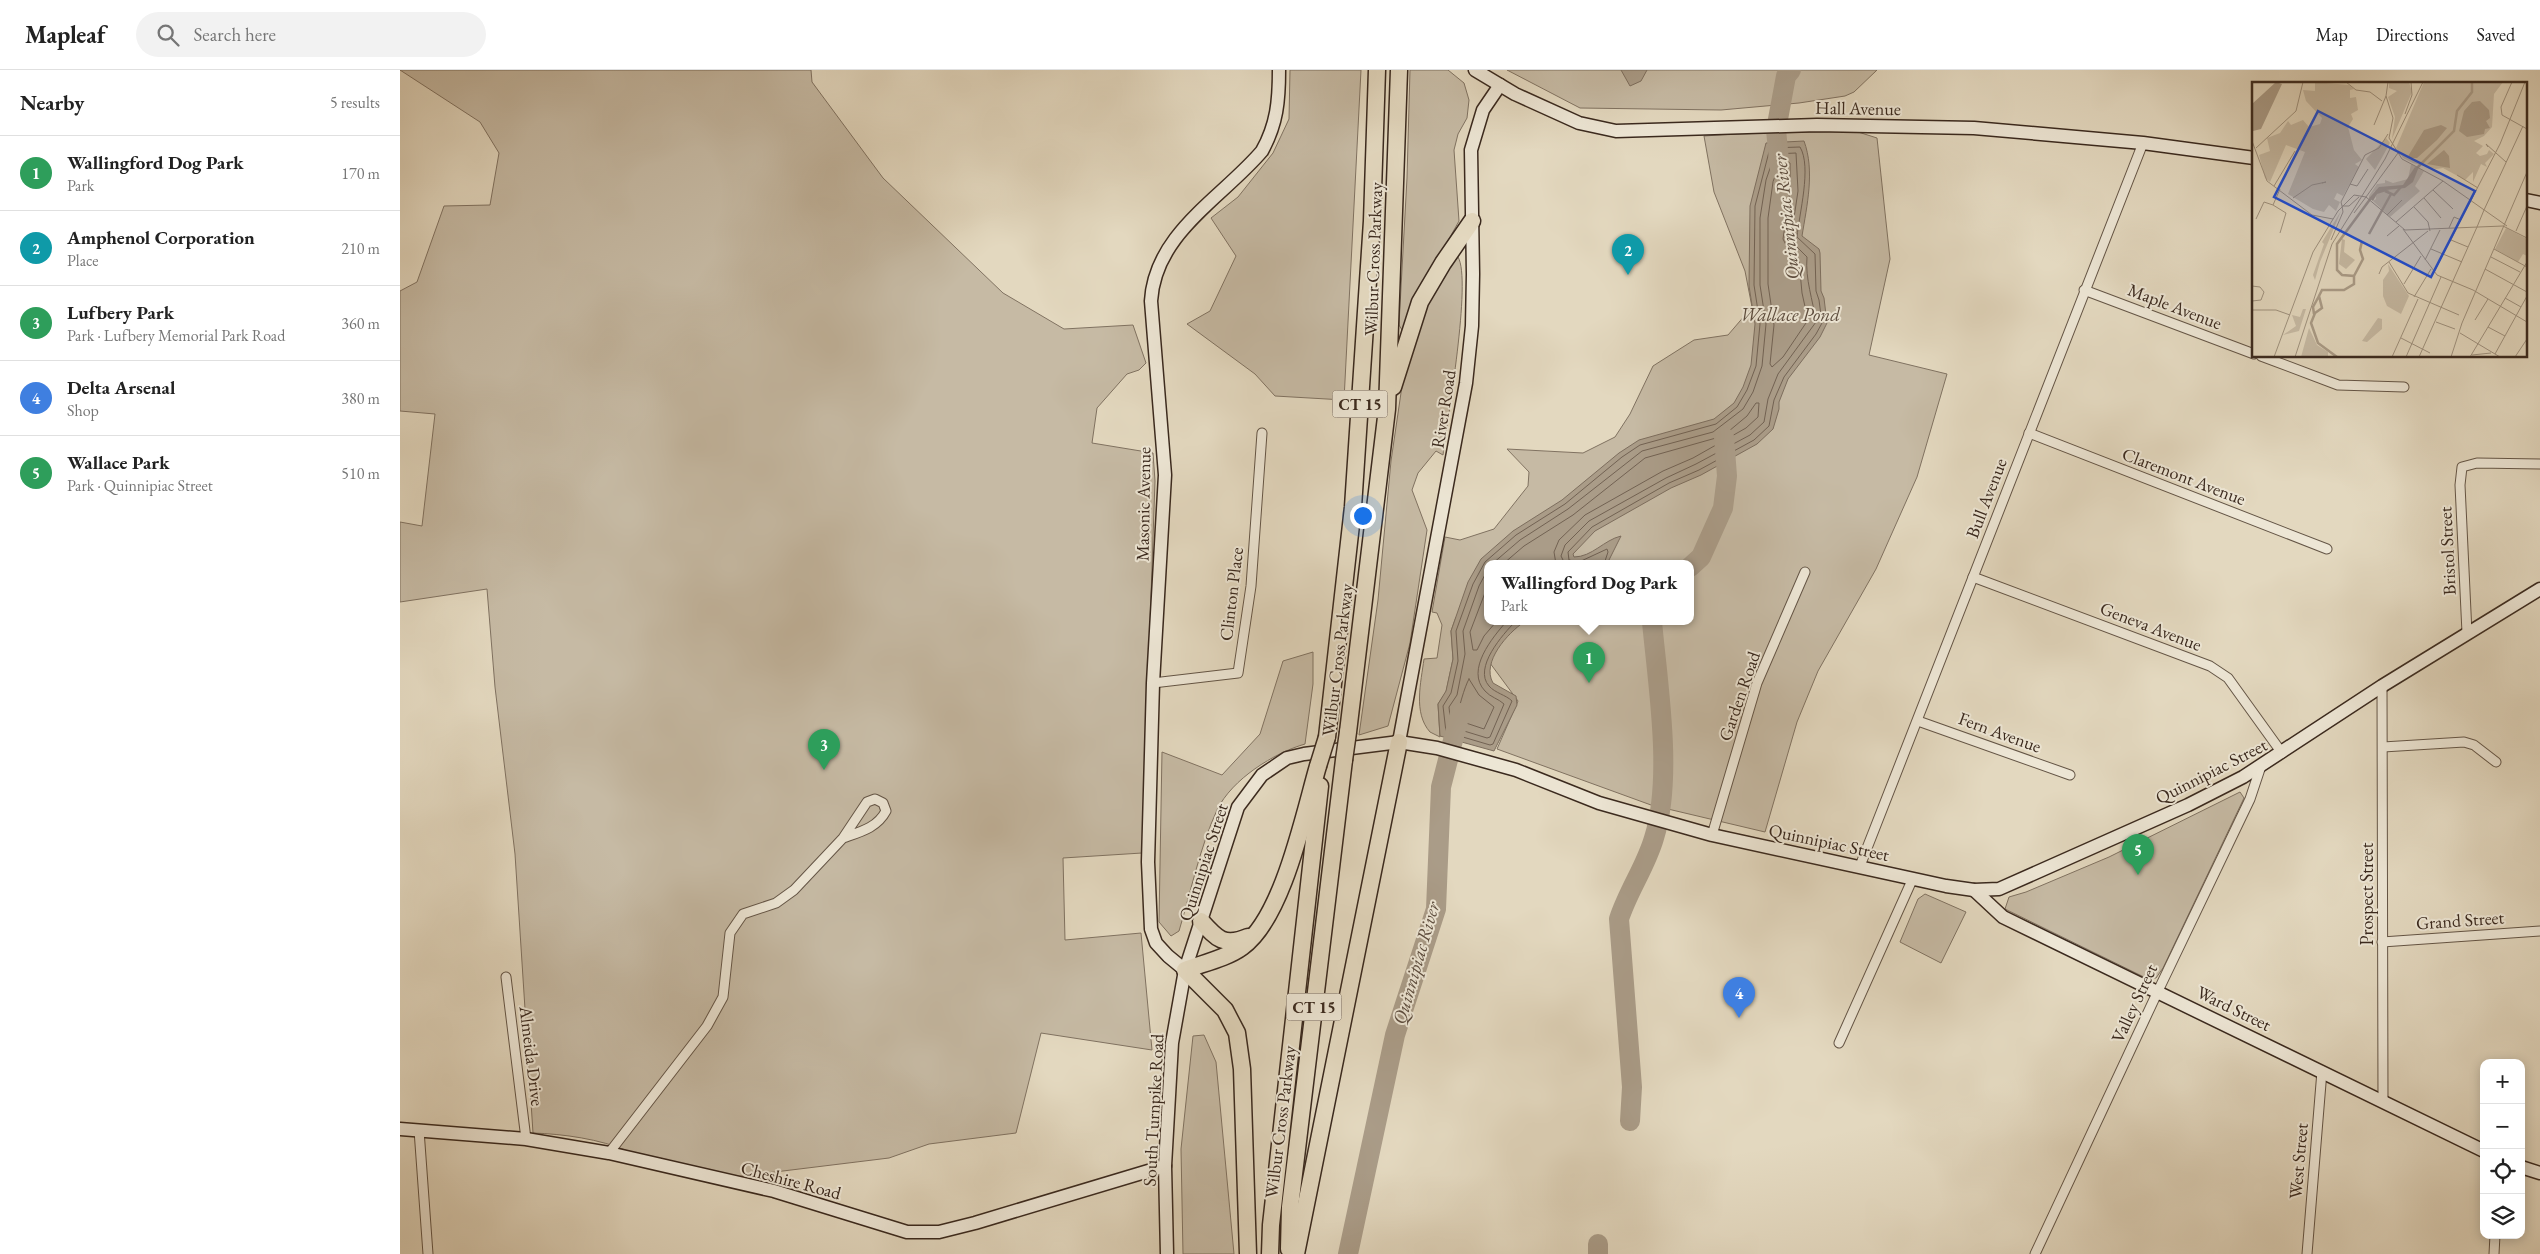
<!DOCTYPE html>
<meta charset="utf-8">
<style>
body{margin:0;font-family:"EB Garamond",serif;background:#f2f2f2;color:#222}
.controls{position:absolute;right:15px;bottom:15px;display:grid;overflow:hidden;border-radius:10px;box-shadow:0 2px 12px #0003}
.controls button{width:45px;height:45px;display:grid;place-items:center;padding:0;border:0;border-bottom:1px solid #e0e0e0;background:#fff;color:#222;font:25px sans-serif}
.you{position:absolute;left:962px;top:445px;width:18px;height:18px;margin:-12px;border:4px solid #fff;border-radius:50%;background:#1a73e8;box-shadow:0 0 0 8px #1a73e833}
.badge{display:grid;place-items:center;width:32px;height:32px;border-radius:50%;background:#8f2418;color:#fff;font-size:16px;font-weight:700}
.pin{position:absolute;translate:-50% -41px;filter:drop-shadow(0 1px 2px #0008)}
.pin::after{content:'';position:absolute;top:26px;width:18px;height:15px;background:inherit;clip-path:polygon(0 0,100% 0,50% 100%)}
.popup{position:absolute;left:1084px;top:490px;width:210px;height:65px;box-sizing:border-box;display:grid;place-content:center;border-radius:10px;background:#fff;filter:drop-shadow(0 1px 4px #0005);font-size:16px;white-space:nowrap;color:#767676}
.popup b{font-size:19px;color:#222}
.popup::after{content:'';position:absolute;left:50%;top:100%;margin-left:-10px;border:10px solid transparent;border-top-color:#fff}
.list{margin:0;padding:0;list-style:none}
h2{display:flex;justify-content:space-between;align-items:center;height:65px;margin:0;padding:0 20px;font-size:21px}
h2 small{font-size:16px;font-weight:400;color:#767676}
.list li{display:grid;grid-template-columns:32px 1fr auto;gap:15px;align-items:center;box-sizing:border-box;height:75px;padding:0 20px;border-top:1px solid #e0e0e0}
.list b{display:block;font-size:19px;white-space:nowrap}
.list p{margin:0;font-size:16px;white-space:nowrap;color:#767676}
.list em{font-size:16px;font-style:normal;color:#767676}
.icon{flex:none;width:28px;height:28px;fill:none;stroke:currentColor;stroke-width:2;stroke-linecap:round;stroke-linejoin:round}
.map{position:relative;flex:none;width:2140px;height:1184px;overflow:hidden}
header{display:flex;align-items:center;gap:30px;box-sizing:border-box;height:70px;padding:0 25px;background:#fff;border-bottom:1px solid #e0e0e0}
header strong{font-size:24px}
nav{display:flex;gap:28px;margin-inline-start:auto;font-size:18px}
.search{width:350px;height:45px;background:#f2f2f2;display:flex;align-items:center;gap:12px;box-sizing:border-box;padding:0 18px;border-radius:28px;color:#767676;font-size:19px}
main{display:flex}
aside{flex:1;background:#fff}
.map>svg:first-child{display:block}
</style>
<header>
<strong>Mapleaf</strong>
<div class="search"><svg class="icon" aria-label="search" viewBox="0 0 24 24"><circle cx="10" cy="10" r="6"/><path d="M15 15l6 6"/></svg>Search here</div>
<nav><a>Map</a><a>Directions</a><a>Saved</a></nav>
</header>
<main>
<aside>
<h2>Nearby<small>5 results</small></h2>
<ul class="list">
<li><span class="badge" style="background:#2e9e5b">1</span><div><b>Wallingford Dog Park</b><p>Park</p></div><em>170 m</em></li>
<li><span class="badge" style="background:#0f9aa8">2</span><div><b>Amphenol Corporation</b><p>Place</p></div><em>210 m</em></li>
<li><span class="badge" style="background:#2e9e5b">3</span><div><b>Lufbery Park</b><p>Park · Lufbery Memorial Park Road</p></div><em>360 m</em></li>
<li><span class="badge" style="background:#3f7fe0">4</span><div><b>Delta Arsenal</b><p>Shop</p></div><em>380 m</em></li>
<li><span class="badge" style="background:#2e9e5b">5</span><div><b>Wallace Park</b><p>Park · Quinnipiac Street</p></div><em>510 m</em></li>
</ul>
</aside>
<div class="map">
<svg width="2140" height="1184" viewBox="0 0 2140 1184">
<rect width="100%" height="100%" fill="#e3d8bf"/>
<filter id="stains"><feTurbulence type="fractalNoise" baseFrequency=".004" numOctaves="4"/><feColorMatrix values="0 0 0 0 .2 0 0 0 0 .09 0 0 0 0 .02 0 0 0 .5 -.17"/></filter>
<radialGradient id="worn" r=".72"><stop offset=".6" stop-color="#630" stop-opacity="0"/><stop offset="1" stop-color="#630" stop-opacity=".3"/></radialGradient>
<g fill="#c6baa4" stroke="#807261" fill-rule="evenodd">
<path d="M 0,0 L 411,0 L 412,12 L 483,108 L 603,223 L 664,259 L 733,255 L 746,293 L 739,300 L 727,304 L 697,338 L 692,373 L 753,383 L 755,411 L 742,783 L 663,788 L 665,870 L 741,863 L 752,980 L 641,963 L 616,1063 L 529,1074 L 489,1088 L 334,1107 L 228,1081 C 199,1069 164,1064 133,1063 L 115,784 L 95,617 L 87,519 L 0,532 L 0,452 L 22,456 L 35,344 L 0,341 L 0,221 L 17,212 L 44,136 L 90,135 L 99,83 L 80,52 Z"/>
<polygon points="890,0 961,0 944,330 875,326 855,304 787,254 810,241 836,186 811,148 838,127 873,83 889,49"/>
<polygon points="1010,0 1048,0 1064,13 1069,30 1067,48 1058,64 1054,80 1059,151 1020,221 1002,260 999,255 1007,108"/>
<polygon points="1107,0 1477,0 1454,22 1445,26 1399,33 1321,40 1180,38"/>
<path d="M 1455,61 L 1477,68 L 1490,189 L 1469,285 L 1547,304 L 1517,407 L 1476,499 L 1418,601 L 1397,652 L 1365,762 L 1251,735 L 1097,679 L 1118,631 L 1056,547 L 1051,561 L 1053,589 L 1046,622 L 1038,634 L 1040,667 L 1030,662 C 1013,643 1021,612 1024,589 L 1037,588 L 1042,555 L 1037,543 L 1032,542 L 1045,467 L 1060,470 L 1094,459 L 1128,416 L 1129,402 L 1107,379 L 1183,383 L 1215,367 L 1230,344 L 1253,296 L 1294,270 L 1328,265 L 1352,237 L 1345,201 L 1314,122 L 1304,66 C 1354,62 1404,63 1455,61 ZM 1088,494 L 1290,494 L 1290,552 L 1088,552 Z"/>
<path d="M 1058,187 C 1072,210 1047,351 1043,385 L 1036,381 L 1018,403 L 1012,420 L 1027,460 L 1010,573 L 988,656 L 959,665 L 978,530 L 991,391 L 1002,316 L 1026,237 L 1055,188 Z"/>
<path d="M 913,582 L 913,614 L 905,674 C 874,683 832,709 817,740 C 800,777 791,821 779,861 L 771,866 L 759,852 L 762,682 L 822,705 L 860,664 L 883,591 Z"/>
<polygon points="1840,722 1844,728 1763,898 1756,908 1746,908 1605,839 1609,827 1626,822 1709,787"/>
<polygon points="1525,824 1566,842 1541,893 1500,872 1518,829"/>
<polygon points="804,965 816,992 834,1184 783,1184 781,1079 793,966"/>
</g>
<g fill="#aa9c88" stroke="#7d6e5e">
<polygon points="1221,0 1247,0 1241,11 1230,16"/>
<path d="M 1404,71 C 1415,101 1407,135 1402,166 L 1419,179 L 1420,183 L 1421,221 L 1424,228 L 1427,253 L 1420,267 L 1388,309 L 1379,332 L 1379,339 L 1373,359 L 1357,374 L 1301,405 L 1271,418 L 1195,461 L 1173,484 L 1174,487 C 1192,487 1204,470 1221,466 L 1207,494 L 1088,494 L 1088,552 L 1124,552 C 1108,563 1081,592 1093,613 L 1116,626 L 1117,635 L 1094,681 L 1040,666 L 1038,634 L 1046,621 L 1053,589 L 1051,561 L 1068,512 L 1081,489 L 1113,461 L 1162,430 L 1219,383 L 1239,370 L 1314,349 L 1334,333 L 1343,317 L 1351,295 L 1355,254 L 1349,216 L 1350,136 L 1366,73 Z"/>
</g>
<g fill="none" stroke-linecap="round" stroke-linejoin="round">
<g stroke="#726253" stroke-width="1">
<polygon points="1381,91 1388,91 1390,93 1390,121 1383,169 1387,177 1399,191 1402,223 1408,250 1383,287 1372,297 1370,294 1374,255 1368,214 1368,148 1373,112"/>
<path d="M 1092,494 L 1120,470 L 1168,439 L 1242,381 L 1313,362 L 1343,339 L 1353,322 L 1362,296 L 1366,254 L 1360,215 L 1360,148 L 1366,110 L 1375,84 L 1396,83 L 1398,121 L 1391,168 L 1394,174 L 1407,187 C 1405,209 1413,230 1416,252 L 1378,304 L 1368,329 L 1364,352 L 1350,365 L 1296,394 L 1266,408 L 1189,451 L 1165,475 L 1161,486 L 1165,494"/>
<polyline points="1103,494 1124,476 1173,445 1245,388 1323,366 1347,346 1356,333 1359,333 1358,347 1346,358 1293,388 1263,401 1185,445 1159,470 1154,482 1156,494"/>
<path d="M 1088,499 L 1079,516 L 1063,561 L 1065,584 L 1057,625 L 1049,637 L 1051,657 L 1087,668 L 1090,667 L 1104,634 C 1099,629 1090,627 1085,621 C 1065,600 1093,567 1106,552"/>
<polyline points="1088,515 1070,562 1073,580 1077,580 1084,566 1096,552"/>
<path d="M 1115,552 C 1103,564 1073,598 1089,616 C 1095,623 1106,625 1112,631 L 1093,674 L 1090,675 L 1046,662 L 1043,636 L 1051,623 L 1058,591 L 1056,561 L 1073,514 L 1085,492 L 1116,465 L 1165,434 L 1222,387 L 1240,375 L 1316,354 L 1337,337 L 1347,320 L 1356,296 L 1360,254 L 1354,215 L 1355,136 L 1370,78 L 1400,77 C 1412,97 1399,144 1397,167 L 1415,184 L 1416,221 L 1419,230 L 1422,253 L 1416,264 L 1384,307 L 1374,330 L 1369,356 L 1354,370 L 1299,400 L 1269,413 L 1192,457 L 1168,482 L 1169,490 L 1179,492 L 1207,479 L 1208,482 L 1204,494"/>
<path d="M 1069,609 L 1079,625 L 1094,637 L 1084,659 L 1057,650 C 1057,643 1065,615 1069,609 Z"/>
</g>
<g stroke="#aa9c88" stroke-width="20">
<polyline points="1380,100 1376,60 1386,6 1391,0"/>
<polyline points="1290,497 1301,487 1323,438 1327,406 1324,367"/>
<path d="M 1230,1051 L 1232,1017 L 1219,849 C 1228,821 1246,796 1254,768 C 1273,708 1258,616 1252,552"/>
<polyline points="948,1184 995,965 1036,839 1041,717 1060,643"/>
<polyline points="1198,1184 1198,1174"/>
</g>
<defs>
<g id="street">
<polyline points="1684,220 1854,284"/>
<polyline points="1861,286 1938,315 2004,317"/>
<polyline points="1629,363 1927,479"/>
<polyline points="1573,507 1810,596 1828,608 1882,683"/>
<polyline points="2067,563 2060,415 2062,397 2077,393 2140,394"/>
<polyline points="753,613 838,603 851,516 862,363"/>
<polyline points="1982,616 1983,1032"/>
<polyline points="1518,651 1670,705"/>
<polyline points="1983,677 2064,672 2074,675 2096,692"/>
<polyline points="1312,765 1357,613 1405,502"/>
<polyline points="1460,796 1743,73"/>
<polyline points="1982,872 2140,861"/>
<polyline points="106,907 126,1069"/>
<polyline points="1439,973 1513,808"/>
<polyline points="19,1060 28,1184"/>
<path d="M 209,1083 L 307,956 L 323,927 L 330,863 L 343,844 L 376,833 L 394,820 L 443,768 L 467,732 L 475,729 L 483,733 L 486,741 C 477,758 460,762 443,768"/>
<polyline points="1635,1184 1758,921 1850,729 1861,696"/>
<polyline points="1907,1184 1922,1001"/>
<polyline points="2094,1184 2095,1165"/>
</g>
<g id="secondary">
<polyline points="1075,0 1115,24 1179,53 1216,61 1417,55 1574,58 1743,73 1854,88"/>
<polyline points="2126,130 2140,133"/>
<polyline points="999,672 1066,313 1072,256 1073,204 1071,80 1083,40 1100,15"/>
<polyline points="1574,820 1603,847 2084,1081"/>
<path d="M 785,900 L 768,886 L 756,873 L 751,859 L 748,792 L 753,613 L 765,405 L 751,231 C 755,163 822,128 862,81 C 877,54 879,31 879,0"/>
<polyline points="0,1059 126,1069 209,1083 374,1121 507,1162 539,1162 575,1153 765,1096"/>
<polyline points="2121,1097 2140,1103"/>
<polyline points="767,1184 765,1096 772,973 785,900 838,737 862,705 887,688 904,684 999,672 1037,678 1116,700 1199,733 1312,765 1546,816 1574,820 1599,819 1788,735 1843,707 1982,616 2140,519"/>
</g>
<g id="highway">
<polyline points="993,317 1020,232 1043,193 1072,151"/>
<polyline points="948,662 987,339 999,0"/>
<polyline points="927,667 953,437 972,151 977,0"/>
<path d="M 801,851 C 817,869 824,877 848,867"/>
<polyline points="889,1179 890,1137 944,690"/>
<path d="M 848,1184 L 842,999 L 837,963 L 825,940 L 785,900 C 804,893 827,888 842,877 C 883,848 904,744 918,696"/>
<polyline points="870,1184 871,1155 920,716"/>
<polyline points="896,1184 999,672"/>
</g>
</defs>
<use href="#street" stroke="#645546" stroke-width="11"/>
<use href="#secondary" stroke="#3a291e" stroke-width="15"/>
<use href="#highway" stroke="#3a291e" stroke-width="19"/>
<use href="#street" stroke="#ede6d5" stroke-width="9"/>
<use href="#secondary" stroke="#ede6d5" stroke-width="12"/>
<use href="#highway" stroke="#e3d8bf" stroke-width="16"/>
<defs>
<g id="highway-bridge">
<polyline points="944,690 948,662"/>
<polyline points="918,696 927,667"/>
</g>
</defs>
<use href="#highway-bridge" stroke="#3a291e" stroke-width="19" stroke-linecap="butt"/>
<use href="#highway-bridge" stroke="#e3d8bf" stroke-width="16"/>
</g>
<g text-anchor="middle" dominant-baseline="central" stroke-width="4" stroke-linejoin="round" paint-order="stroke">
<g fill="#ede6d5" stroke="#706255" stroke-width="1">
<rect x="932.5" y="320.5" width="55" height="27" rx="4"/>
<rect x="886.5" y="923.5" width="55" height="27" rx="4"/>
</g>
<g font-size="16" font-weight="bold" fill="#3a291e">
<text x="960" y="334">CT 15</text>
<text x="914" y="937">CT 15</text>
</g>
<g font-size="18" fill="#3a291e" stroke="#ede6d5">
<text transform="translate(1458 38) rotate(1)">Hall Avenue</text>
<text transform="translate(973 189) rotate(-88)">Wilbur Cross Parkway</text>
<text transform="translate(1775 236) rotate(21)">Maple Avenue</text>
<text transform="translate(1043 339) rotate(-81)">River Road</text>
<text transform="translate(1784 406) rotate(21)">Claremont Avenue</text>
<text transform="translate(1586 428) rotate(-69)">Bull Avenue</text>
<text transform="translate(743 434) rotate(-89)">Masonic Avenue</text>
<text transform="translate(2047 481) rotate(-93)">Bristol Street</text>
<text transform="translate(831 524) rotate(-83)">Clinton Place</text>
<text transform="translate(1751 556) rotate(21)">Geneva Avenue</text>
<text transform="translate(937 590) rotate(-83)">Wilbur Cross Parkway</text>
<text transform="translate(1339 626) rotate(-71)">Garden Road</text>
<text transform="translate(1600 662) rotate(20)">Fern Avenue</text>
<text transform="translate(1811 701) rotate(-27)">Quinnipiac Street</text>
<text transform="translate(1429 772) rotate(12)">Quinnipiac Street</text>
<text transform="translate(803 792) rotate(-72)">Quinnipiac Street</text>
<text transform="translate(1966 824) rotate(-90)">Prospect Street</text>
<text transform="translate(2060 850) rotate(-4)">Grand Street</text>
<text transform="translate(1734 933) rotate(-65)">Valley Street</text>
<text transform="translate(1834 938) rotate(26)">Ward Street</text>
<text transform="translate(132 986) rotate(83)">Almeida Drive</text>
<text transform="translate(753 1040) rotate(-87)">South Turnpike Road</text>
<text transform="translate(880 1052) rotate(-83)">Wilbur Cross Parkway</text>
<text transform="translate(1898 1091) rotate(-85)">West Street</text>
<text transform="translate(391 1110) rotate(15)">Cheshire Road</text>
</g>
<g font-size="19" font-style="italic" fill="#5c4c3e" stroke="#ede6d5">
<text transform="translate(1386 147) rotate(-96)">Quinnipiac River</text>
<text x="1390" y="244">Wallace Pond</text>
<text transform="translate(1016 893) rotate(-74)">Quinnipiac River</text>
</g>
</g>
<g transform="translate(1852 12)">
<rect width="275" height="275" fill="#e3d8bf"/>
<path d="M 63,0 L 97,3 L 102,7 L 98,8 L 98,16 L 104,15 L 106,28 L 99,32 L 101,37 L 96,45 L 102,68 L 110,78 L 103,82 L 107,85 L 91,114 L 85,111 L 82,117 L 88,120 L 84,129 L 77,123 L 72,130 L 61,127 L 36,112 L 53,70 L 34,63 L 18,100 L 13,96 L 7,73 L 18,69 L 15,56 L 28,51 L 36,39 L 39,43 L 51,38 L 57,45 L 68,42 L 70,36 L 54,19 L 51,8 L 63,9 ZM 137,0 L 157,0 L 160,10 L 140,57 L 143,35 L 136,15 L 145,9 L 137,6 ZM 172,0 L 251,0 L 242,12 L 240,45 L 232,54 L 222,59 L 231,64 L 224,71 L 228,74 L 235,72 L 237,68 L 242,72 L 233,81 L 235,85 L 229,82 L 221,100 L 221,90 L 213,98 L 191,86 L 184,87 L 161,81 L 151,76 L 144,66 ZM 134,56 L 138,61 L 123,88 L 114,77 ZM 159,82 L 172,89 L 163,104 L 168,109 L 138,135 L 121,119 L 124,117 L 123,109 L 117,116 L 117,114 L 125,102 L 133,101 L 133,98 L 141,101 L 156,97 ZM 89,129 L 68,180 L 63,198 L 61,193 L 72,162 L 70,160 ZM 254,146 L 275,157 L 275,174 L 271,172 L 266,180 L 243,167 ZM 90,157 L 93,158 L 92,170 L 103,178 L 94,187 L 87,182 ZM 136,182 L 157,214 L 149,232 L 135,224 L 131,214 L 131,198 L 137,189 ZM 51,227 L 54,227 L 47,249 L 31,253 L 44,244 L 40,233 L 48,235 ZM 126,236 L 130,237 L 130,247 L 115,260 L 110,259 ZM 57,246 L 65,263 L 76,270 L 76,275 L 49,275 Z" fill="#c6baa4"/>
<path d="M 24,0 L 30,2 L 9,47 L 1,49 L 0,22 ZM 228,19 L 237,28 L 238,36 L 234,39 L 238,46 L 233,47 L 232,52 L 215,55 L 207,49 L 212,29 L 220,20 ZM 189,43 L 195,46 L 185,58 L 165,76 L 155,76 L 172,48 ZM 192,68 L 197,74 L 198,86 L 175,82 ZM 163,85 L 166,87 L 161,100 L 153,106 L 134,108 L 138,108 L 125,112 L 121,119 L 117,116 L 127,105 L 151,103 Z" fill="#aa9c88"/>
<path fill="none" stroke="#aa9c88" stroke-width="2.5" d="M 164,87 L 202,49 L 205,29 L 220,10 L 220,0M 133,109 L 142,113 L 149,105M 117,152 L 139,112M 102,194 L 111,177 L 108,168 L 110,159M 62,232 L 61,225 L 67,214M 85,275 L 66,261 L 59,241 L 63,231 L 70,226 L 67,214 L 70,208 L 92,208 L 102,202 L 102,194 L 90,193 L 85,188 L 85,162 L 119,116"/>
<path fill="none" stroke="#9f927f" stroke-width="1" d="M 94,0 L 104,8 L 118,10 L 130,19M 136,0 L 134,14 L 141,36 L 137,56 L 150,77 L 191,99 L 255,144M 260,0 L 249,25 L 250,33 L 275,47M 153,32 L 160,13 L 159,0M 122,43 L 134,14M 0,59 L 15,99 L 60,133 L 81,137M 236,65 L 234,62 L 254,80M 4,66 L 44,29 L 51,0M 205,93 L 226,106M 98,102 L 105,104 L 116,87M 22,104 L 43,69M 181,108 L 201,127M 114,115 L 146,71M 41,116 L 60,103 L 74,100 L 70,101M 172,116 L 189,136M 21,123 L 28,107M 90,124 L 89,120 L 113,73 L 127,66 L 136,52M 162,125 L 176,140 L 178,149M 232,128 L 271,44M 102,131 L 114,115M 135,133 L 150,118M 4,137 L 12,120 L 21,123 L 34,131 L 28,151M 144,140 L 191,99M 225,145 L 232,128M 197,146 L 202,135 L 209,138M 151,147 L 185,193 L 221,208 L 275,240M 264,149 L 275,124M 135,154 L 147,144M 79,158 L 91,130 L 90,124 L 97,124 L 107,115M 199,158 L 216,165M 179,167 L 210,180M 242,167 L 275,185M 239,175 L 268,190M 173,178 L 188,148M 137,180 L 156,211 L 207,233M 233,187 L 275,210M 182,190 L 248,62 L 273,0M 127,192 L 130,185 L 176,149M 152,202 L 169,174M 0,204 L 8,205 L 12,210 L 9,218 L 0,219M 162,215 L 179,187M 253,216 L 269,225M 0,228 L 24,228 L 38,233M 223,238 L 236,217M 184,240 L 203,247M 236,245 L 253,254M 208,251 L 248,275M 149,256 L 178,271M 243,272 L 275,214M 220,273 L 239,271M 22,275 L 61,170 L 86,129 L 102,113 L 114,115 L 153,148 L 251,144 L 275,156M 43,275 L 80,162 L 133,77 L 171,0M 140,275 L 166,217M 154,275 L 189,195M 167,275 L 225,145M 199,275 L 210,241 L 275,90M 218,275 L 275,180M 263,275 L 275,257"/>
<path fill="#1d4ed8" fill-opacity="0.15" stroke="#1d4ed8" stroke-width="2.5" d="M 66,29 L 223,109 L 179,195 L 22,115 Z"/>
<rect width="275" height="275" fill="none" stroke="#3a291e" stroke-width="2.5"/>
</g>
<rect width="100%" height="100%" filter="url(#stains)"/>
<rect width="100%" height="100%" fill="url(#worn)"/>
</svg>
<div class="controls">
<button>+</button>
<button>−</button>
<button><svg class="icon" aria-label="locate" viewBox="0 0 24 24"><circle cx="12" cy="12" r="6"/><path d="M12 2v4M12 18v4M2 12h4M18 12h4"/></svg></button>
<button><svg class="icon" aria-label="layers" viewBox="0 0 24 24"><path d="M12 4l9 5-9 5-9-5zM3 14l9 5 9-5"/></svg></button>
</div>
<div class="you"></div>
<div class="pin badge" style="left:1189px;top:613px;background:#2e9e5b">1</div>
<div class="popup"><b>Wallingford Dog Park</b>Park</div>
<div class="pin badge" style="left:1228px;top:205px;background:#0f9aa8">2</div>
<div class="pin badge" style="left:424px;top:700px;background:#2e9e5b">3</div>
<div class="pin badge" style="left:1339px;top:948px;background:#3f7fe0">4</div>
<div class="pin badge" style="left:1738px;top:805px;background:#2e9e5b">5</div>
</div>
</main>
